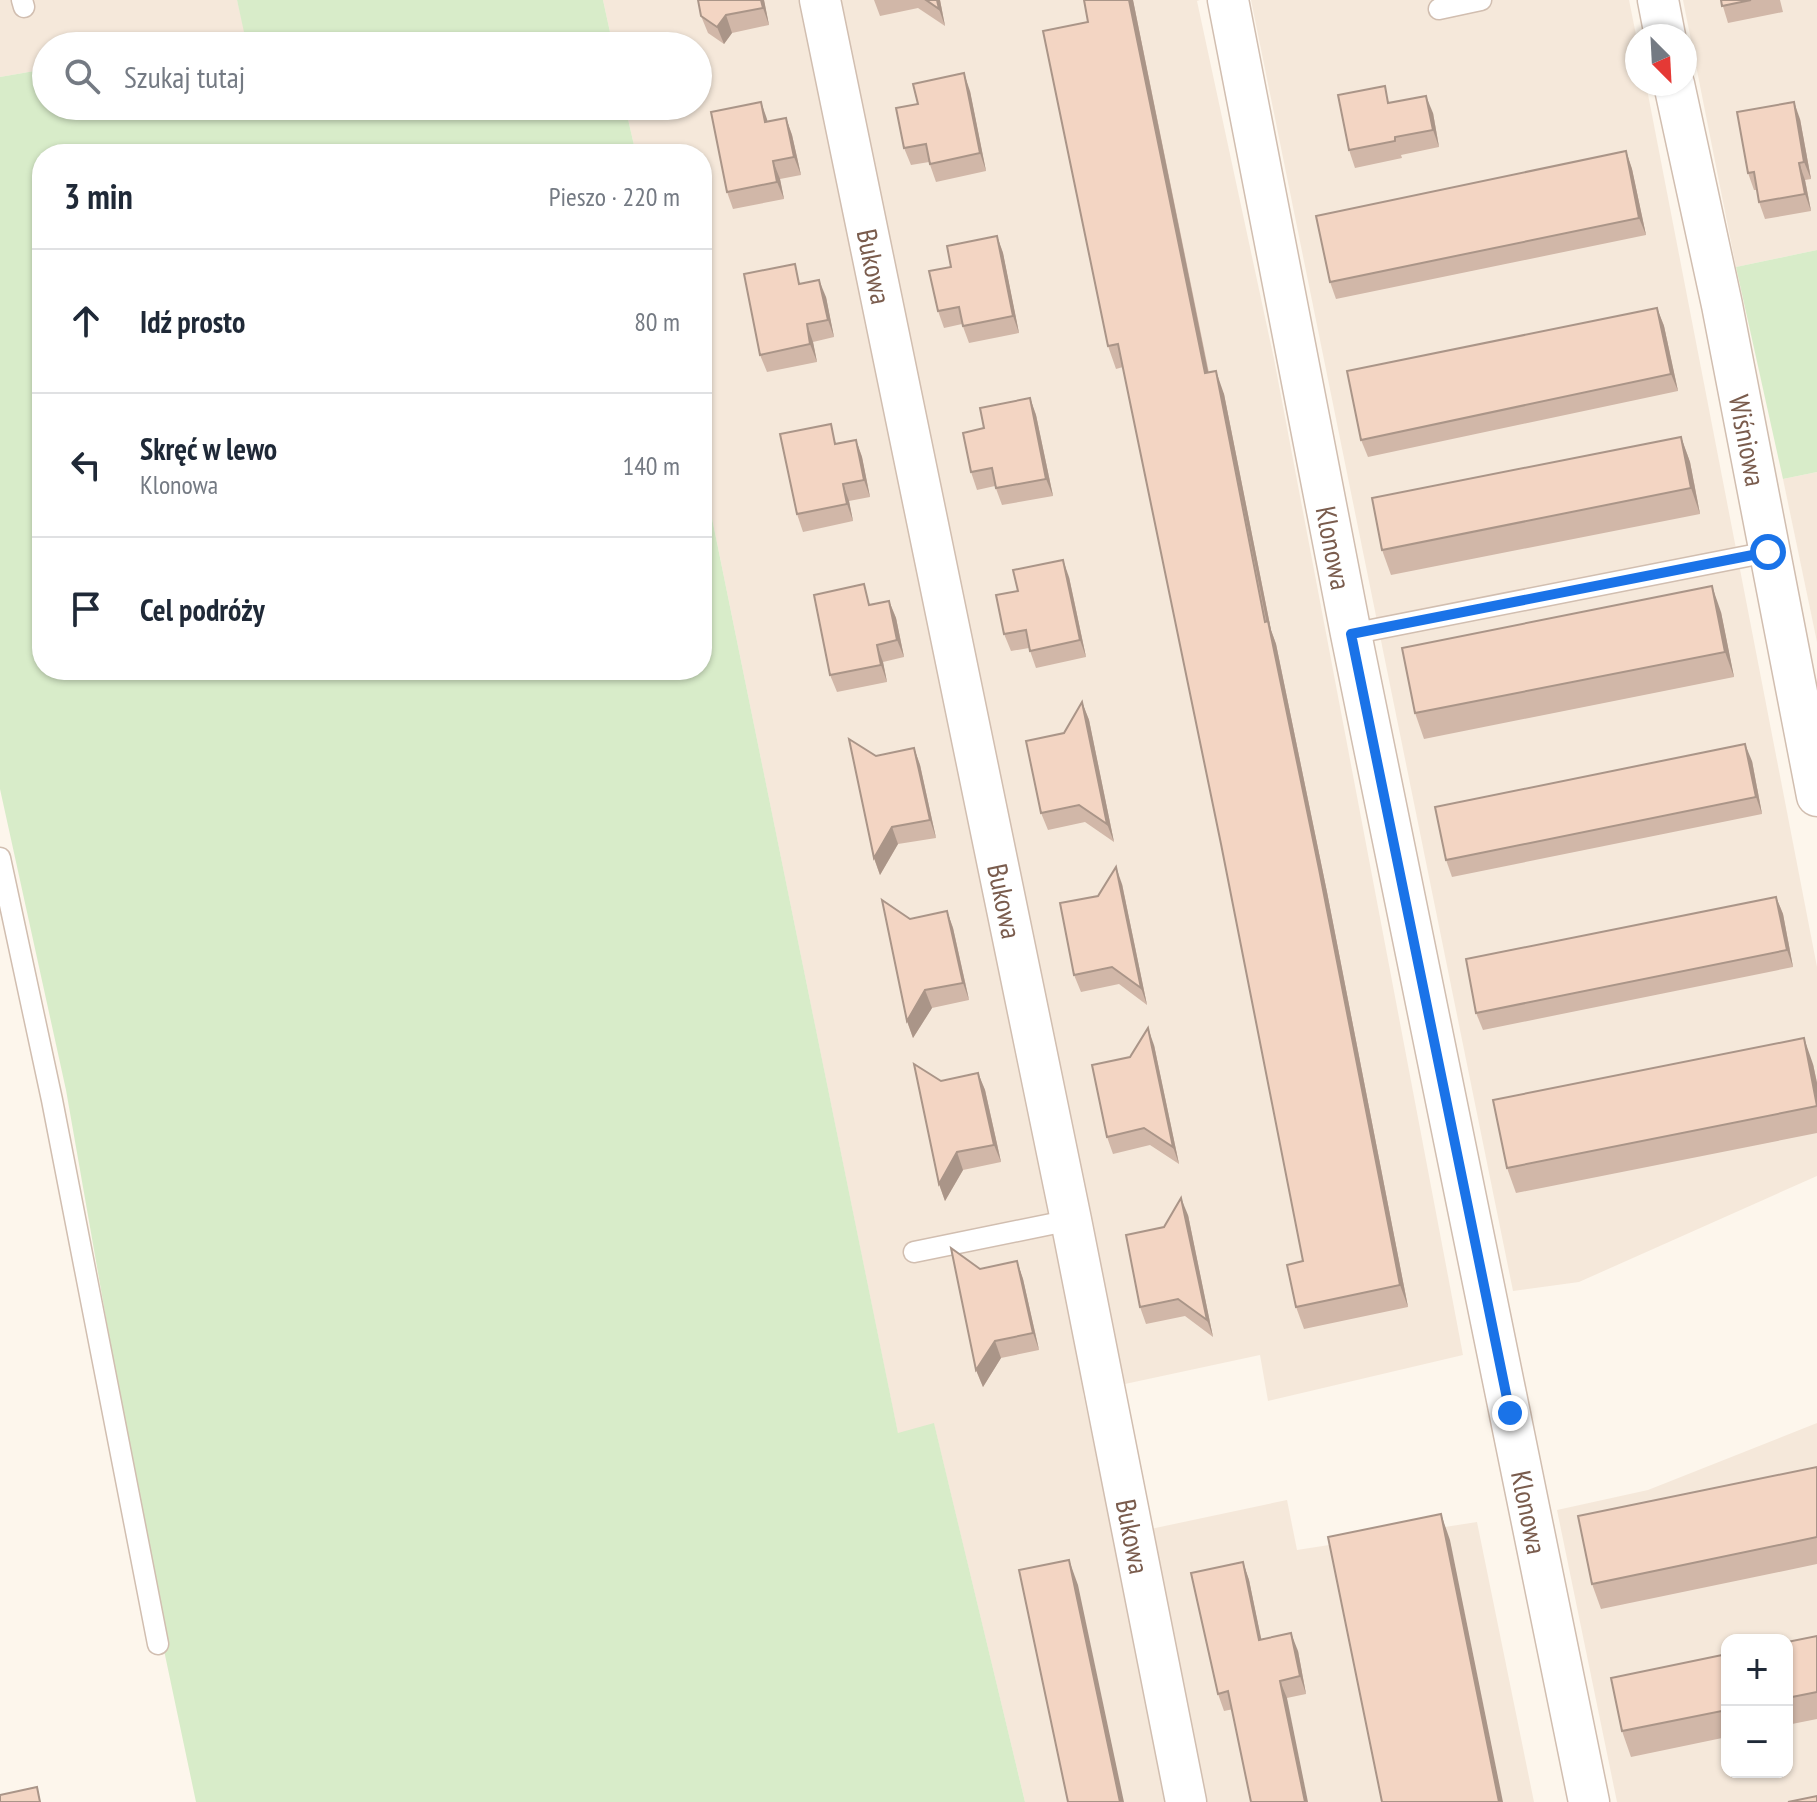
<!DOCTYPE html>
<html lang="pl">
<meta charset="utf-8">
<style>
body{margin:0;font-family:"PT Sans Narrow",sans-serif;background:#f6f6f7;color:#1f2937}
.controls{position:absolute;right:24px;bottom:24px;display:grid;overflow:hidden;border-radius:16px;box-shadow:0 2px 6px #0004}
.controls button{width:72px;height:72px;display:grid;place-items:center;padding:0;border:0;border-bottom:2px solid #e0e1e3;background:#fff;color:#1f2937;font:40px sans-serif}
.compass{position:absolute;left:1625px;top:24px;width:72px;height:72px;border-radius:50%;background:#fff;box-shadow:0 2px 6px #0004;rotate:156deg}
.stop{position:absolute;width:24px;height:24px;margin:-18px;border:6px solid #1a73e8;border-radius:50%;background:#fff}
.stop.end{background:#1a73e8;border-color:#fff;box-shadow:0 2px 8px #0008}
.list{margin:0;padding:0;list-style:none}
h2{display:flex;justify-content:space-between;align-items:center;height:104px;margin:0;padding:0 32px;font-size:34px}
h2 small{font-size:26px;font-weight:400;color:#747a83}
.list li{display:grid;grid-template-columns:52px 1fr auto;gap:24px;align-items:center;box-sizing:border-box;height:144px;padding:0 32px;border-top:2px solid #e0e1e3}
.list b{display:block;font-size:30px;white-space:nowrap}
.list p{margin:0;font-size:26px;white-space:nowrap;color:#747a83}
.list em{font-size:26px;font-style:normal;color:#747a83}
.icon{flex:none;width:44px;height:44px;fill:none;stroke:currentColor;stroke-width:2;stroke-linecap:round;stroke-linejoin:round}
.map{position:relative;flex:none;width:1817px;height:1802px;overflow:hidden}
.search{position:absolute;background:#fff;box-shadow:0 2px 6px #0004;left:32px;top:32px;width:680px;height:88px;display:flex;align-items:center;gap:20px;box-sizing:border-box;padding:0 28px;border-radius:44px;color:#747a83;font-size:30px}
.panel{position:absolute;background:#fff;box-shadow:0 2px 6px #0004;left:32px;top:144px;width:680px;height:536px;border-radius:32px}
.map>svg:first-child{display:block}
</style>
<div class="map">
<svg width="1817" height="1802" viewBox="0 0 1817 1802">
<rect width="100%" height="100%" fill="#fdf6ec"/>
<g fill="#f5e8da" fill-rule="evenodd">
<polygon points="0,0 237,0 245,32 169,46 46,46 46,69 0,77"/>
<polygon points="603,0 1200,0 1197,1 1274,359 1463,1355 1268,1401 1260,1355 1083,1393 1113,1537 1287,1500 1297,1550 1477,1522 1534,1802 1025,1802 934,1424 898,1434 702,469 702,154 636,154 625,106 698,106 698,46 613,46"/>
<polygon points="1251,0 1629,0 1637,40 1637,84 1646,84 1817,967 1817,1176 1579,1282 1513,1291"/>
<polygon points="1683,0 1817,0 1817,250 1736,267"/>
<polygon points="1817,472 1817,642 1783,479"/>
<path d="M 1817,1423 L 1817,1802 L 1617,1802 L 1557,1510 L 1648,1490 ZM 1727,1640 L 1787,1640 L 1787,1772 L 1727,1772 Z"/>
</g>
<g fill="#d8ecc9">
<polygon points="237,0 603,0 613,46 169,46 244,32"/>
<polygon points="46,69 46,106 625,106 636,154 42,154 42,670 702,670 702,469 898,1433 934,1423 1025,1802 196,1802 165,1655 66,1090 0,789 0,77"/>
<polygon points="1817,250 1817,472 1783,479 1736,267"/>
</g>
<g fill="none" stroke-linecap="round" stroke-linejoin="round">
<defs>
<g id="service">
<polyline points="22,0 24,7"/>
<polyline points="1439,9 1481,0"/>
<polyline points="1351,634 1768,552"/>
<polyline points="0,858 52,1100 158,1644"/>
<polyline points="914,1252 1071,1220"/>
</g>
<g id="minor">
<path id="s1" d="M 820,0 L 1071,1220 L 1186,1802"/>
<path id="s2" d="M 1228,0 L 1351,634 L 1589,1802"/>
<polyline points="1658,0 1665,36"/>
<path id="s3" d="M 1674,84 L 1722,305 L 1817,796"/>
</g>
</defs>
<use href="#service" stroke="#d1beb0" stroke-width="23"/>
<use href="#minor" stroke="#d1beb0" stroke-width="43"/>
<use href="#service" stroke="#fff" stroke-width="20"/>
<use href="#minor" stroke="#fff" stroke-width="40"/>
</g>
<g fill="#d1b7a8">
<polygon points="698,0 764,0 769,25 732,33 724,44 708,33 701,16"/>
<polygon points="874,0 940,0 945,26 918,8 880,16"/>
<polygon points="1084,0 1133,0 1209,373 1224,394 1271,630 1276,644 1327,892 1408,1307 1304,1329 1296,1307 1303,1261 1221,844 1123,367 1116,369 1108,346 1088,22"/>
<polygon points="1721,0 1780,0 1783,12 1728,23"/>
<polygon points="970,91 986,171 936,182 929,162 911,165 904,148 918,104"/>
<polygon points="1391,102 1433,113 1439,147 1401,155 1402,158 1355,168 1349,150"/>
<polygon points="786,118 792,135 801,175 780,179 784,199 733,209 727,192 768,122"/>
<polygon points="1800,119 1811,179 1805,180 1811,211 1765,219 1759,202 1757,190 1754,190 1748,173"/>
<polygon points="1626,151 1632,169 1646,235 1336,299 1330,282"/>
<polygon points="997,236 1003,253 1019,333 969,343 962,324 944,328 938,311 951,267"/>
<polygon points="801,284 826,297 834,337 813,342 817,362 767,372 760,355"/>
<polygon points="1657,308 1664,326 1678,391 1368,457 1361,440"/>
<polygon points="1030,398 1036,415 1053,496 1002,505 995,486 977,490 971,472 984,428"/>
<polygon points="1681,437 1690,462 1700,514 1391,575 1382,550"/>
<polygon points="856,440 862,457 870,497 849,501 853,521 803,532 797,514 838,443"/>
<polygon points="1069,577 1086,657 1036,668 1029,648 1011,651 1004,634 1018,591"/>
<polygon points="889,601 896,618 904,657 883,662 887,682 837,692 830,675 871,604"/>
<polygon points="1721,612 1734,677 1424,739 1415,713"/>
<polygon points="1082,702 1089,720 1114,842 1085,822 1048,830 1041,813 1064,733"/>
<polygon points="914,748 920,765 936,838 898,844 880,875 874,858 876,756"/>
<polygon points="1752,761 1762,814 1452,877 1446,860"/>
<polygon points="1122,884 1147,1005 1119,984 1081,992 1074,975 1098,896"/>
<polygon points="1776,897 1783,914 1793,967 1483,1030 1476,1013"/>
<polygon points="947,911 953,928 969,1000 932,1008 913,1038 907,1021 910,919"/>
<polygon points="1154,1045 1179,1164 1150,1145 1113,1154 1107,1137"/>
<polygon points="1813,1064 1817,1083 1817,1133 1516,1193 1507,1168"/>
<polygon points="978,1073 985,1090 1001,1162 963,1170 945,1201 939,1184"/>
<polygon points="1188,1215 1213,1337 1185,1316 1146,1324 1140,1307 1164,1227"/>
<polygon points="1017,1261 1023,1279 1039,1350 1001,1358 983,1387 976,1370"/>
<polygon points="1817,1467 1817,1564 1601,1609 1592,1584"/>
<polygon points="1243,1562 1249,1580 1261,1639 1298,1651 1306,1694 1224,1711 1218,1694"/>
<polygon points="1817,1636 1817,1719 1787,1725 1787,1642"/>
<polygon points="1727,1654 1727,1737 1631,1757 1622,1731"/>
</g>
<g fill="#aa9588">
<polygon points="761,0 764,0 769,25 763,8"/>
<polygon points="937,0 940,0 945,26 939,9"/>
<polygon points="1129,0 1133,0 1213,396 1205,373"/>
<polygon points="726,15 732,33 724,44 717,27"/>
<polygon points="964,73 970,91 986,171 980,153"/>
<polygon points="1426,96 1433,113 1439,147 1433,130"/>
<polygon points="761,102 767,119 771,139 765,122"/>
<polygon points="1794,102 1800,119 1811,179 1804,162"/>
<polygon points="786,118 792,135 801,175 794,157"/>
<polygon points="1626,151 1632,169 1646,235 1639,218"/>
<polygon points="773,161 780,179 784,199 777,182"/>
<polygon points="1799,163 1805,180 1811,211 1805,194"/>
<polygon points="997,236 1003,253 1019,333 1013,316"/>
<polygon points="819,280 826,297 834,337 828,320"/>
<polygon points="1657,308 1664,326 1678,391 1671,374"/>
<polygon points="807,324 813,342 817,362 810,344"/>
<polygon points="1216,371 1224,394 1271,630 1276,644 1327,892 1408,1307 1400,1285"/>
<polygon points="1030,398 1036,415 1053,496 1046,479"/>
<polygon points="1681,437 1690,462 1700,514 1691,488"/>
<polygon points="856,440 862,457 870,497 864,480"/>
<polygon points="843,484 849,501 853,521 847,504"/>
<polygon points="1063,560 1069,577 1086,657 1080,640"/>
<polygon points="1712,586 1721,612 1734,677 1725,652"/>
<polygon points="889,601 896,618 904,657 897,640"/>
<polygon points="877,645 883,662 887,682 881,665"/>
<polygon points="1082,702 1089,720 1114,842 1107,824"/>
<polygon points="1745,744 1752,761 1762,814 1756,797"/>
<polygon points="914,748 920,765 936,838 930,820"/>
<polygon points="892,827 898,844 880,875 874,858"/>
<polygon points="1116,867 1122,884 1147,1005 1141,988"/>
<polygon points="1776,897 1783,914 1793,967 1787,950"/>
<polygon points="947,911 953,928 969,1000 963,983"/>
<polygon points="925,990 932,1008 913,1038 907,1021"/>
<polygon points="1148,1028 1154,1045 1179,1164 1173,1147"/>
<polygon points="1804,1038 1813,1064 1817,1083 1817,1103"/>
<polygon points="978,1073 985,1090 1001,1162 994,1145"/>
<polygon points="957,1152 963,1170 945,1201 939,1184"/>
<polygon points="1181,1198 1188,1215 1213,1337 1207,1320"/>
<polygon points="1017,1261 1023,1279 1039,1350 1033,1333"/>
<polygon points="995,1341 1001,1358 983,1387 976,1370"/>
<polygon points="1441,1514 1450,1540 1503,1802 1499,1802"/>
<polygon points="1069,1560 1078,1585 1124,1802 1120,1802"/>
<polygon points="1243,1562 1249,1580 1265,1657 1259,1640"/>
<polygon points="1291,1633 1298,1651 1306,1694 1300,1676"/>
<polygon points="1280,1681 1287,1698 1308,1802 1305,1802"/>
</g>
<g fill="#f3d5c3" stroke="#aa9588" stroke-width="2">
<polygon points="698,0 761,0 763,8 726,15 717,27 701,16"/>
<polygon points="926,0 937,0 939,9"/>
<polygon points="1084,0 1129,0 1205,373 1216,371 1265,622 1268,621 1319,869 1400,1285 1296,1307 1287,1265 1303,1261 1221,844 1118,344 1108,346 1043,31 1088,22"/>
<polygon points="1721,0 1751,0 1722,6"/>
<polygon points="964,73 980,153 930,164 926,144 904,148 896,108 918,104 913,84"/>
<polygon points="1385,86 1388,103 1426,96 1433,130 1395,137 1395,141 1349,150 1338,95"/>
<polygon points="761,102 765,122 786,118 794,157 773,161 777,182 727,192 711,112"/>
<polygon points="1794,102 1804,162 1799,163 1805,194 1759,202 1754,172 1748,173 1737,112"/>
<polygon points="1626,151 1639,218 1330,282 1316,216"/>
<polygon points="997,236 1013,316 963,326 959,307 938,311 929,271 951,267 947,246"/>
<polygon points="795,264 799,284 819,280 828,320 807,324 810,344 760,355 744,274"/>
<polygon points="1657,308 1671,374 1361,440 1347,371"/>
<polygon points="1030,398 1046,479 996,488 992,468 971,472 963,433 984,428 980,408"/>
<polygon points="831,424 835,444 856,440 864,480 843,484 847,504 797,514 780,434"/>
<polygon points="1681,437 1691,488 1382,550 1372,498"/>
<polygon points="1063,560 1080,640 1030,651 1026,630 1004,634 996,595 1018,591 1013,570"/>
<polygon points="864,584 869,605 889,601 897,640 877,645 881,665 830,675 814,595"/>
<polygon points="1712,586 1725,652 1415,713 1402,648"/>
<polygon points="1082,702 1107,824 1079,805 1041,813 1026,741 1064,733"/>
<polygon points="849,739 876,756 914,748 930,820 892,827 874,858"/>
<polygon points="1745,744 1756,797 1446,860 1435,807"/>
<polygon points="1116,867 1141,988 1112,967 1074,975 1060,903 1098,896"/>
<polygon points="1776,897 1787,950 1476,1013 1466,959"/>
<polygon points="882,900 910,919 947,911 963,983 925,990 907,1021"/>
<polygon points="1148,1028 1173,1147 1144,1128 1107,1137 1092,1065 1130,1057"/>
<polygon points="1804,1038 1817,1106 1507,1168 1493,1100"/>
<polygon points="914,1064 941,1081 978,1073 994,1145 957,1152 939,1184"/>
<polygon points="1181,1198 1207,1320 1178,1299 1140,1307 1126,1235 1164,1227"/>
<polygon points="951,1248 980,1269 1017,1261 1033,1333 995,1341 976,1370"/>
<polygon points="1817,1467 1817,1537 1592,1584 1578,1516"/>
<polygon points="1441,1514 1499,1802 1382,1802 1328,1537"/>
<polygon points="1069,1560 1120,1802 1068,1802 1019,1570"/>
<polygon points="1243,1562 1259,1640 1291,1633 1300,1676 1280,1681 1305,1802 1251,1802 1228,1691 1218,1694 1191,1573"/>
<polygon points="1817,1636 1817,1692 1787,1698 1787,1642"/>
<polygon points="1727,1654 1727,1710 1622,1731 1611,1678"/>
<polygon points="37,1787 40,1802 0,1802 0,1795"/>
<polygon points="1817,1796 1817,1802 1788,1802"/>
</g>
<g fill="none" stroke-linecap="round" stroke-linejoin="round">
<polyline stroke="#1a73e8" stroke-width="10" points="1510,1413 1351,634 1768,552"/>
</g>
<g text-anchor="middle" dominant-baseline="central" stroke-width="6" stroke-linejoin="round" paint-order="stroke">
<g font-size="28" fill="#7a5c4d" stroke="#fffaf3">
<text stroke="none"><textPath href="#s1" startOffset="272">Bukowa</textPath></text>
<text stroke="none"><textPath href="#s3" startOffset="364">Wiśniowa</textPath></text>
<text stroke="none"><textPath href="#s2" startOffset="558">Klonowa</textPath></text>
<text stroke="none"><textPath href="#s1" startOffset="920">Bukowa</textPath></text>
<text stroke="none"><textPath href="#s2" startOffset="1542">Klonowa</textPath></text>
<text stroke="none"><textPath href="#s1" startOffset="1568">Bukowa</textPath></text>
</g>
</g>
</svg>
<div class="controls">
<button>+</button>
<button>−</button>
</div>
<svg class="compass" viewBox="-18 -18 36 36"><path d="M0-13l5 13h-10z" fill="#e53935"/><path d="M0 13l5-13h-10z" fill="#747a83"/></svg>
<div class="stop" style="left:1768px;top:552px"></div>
<div class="stop end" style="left:1510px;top:1413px"></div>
<div class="search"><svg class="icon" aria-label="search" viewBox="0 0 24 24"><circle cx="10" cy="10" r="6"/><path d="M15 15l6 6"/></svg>Szukaj tutaj</div>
<section class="panel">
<h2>3 min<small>Pieszo · 220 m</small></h2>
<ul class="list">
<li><svg class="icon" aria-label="ahead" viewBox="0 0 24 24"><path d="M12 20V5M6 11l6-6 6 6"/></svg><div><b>Idź prosto</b></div><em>80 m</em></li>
<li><svg class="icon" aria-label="left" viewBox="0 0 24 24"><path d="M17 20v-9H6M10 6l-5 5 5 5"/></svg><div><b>Skręć w lewo</b><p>Klonowa</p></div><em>140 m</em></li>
<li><svg class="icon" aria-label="arrive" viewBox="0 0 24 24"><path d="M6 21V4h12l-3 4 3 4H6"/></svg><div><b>Cel podróży</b></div></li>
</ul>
</section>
</div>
